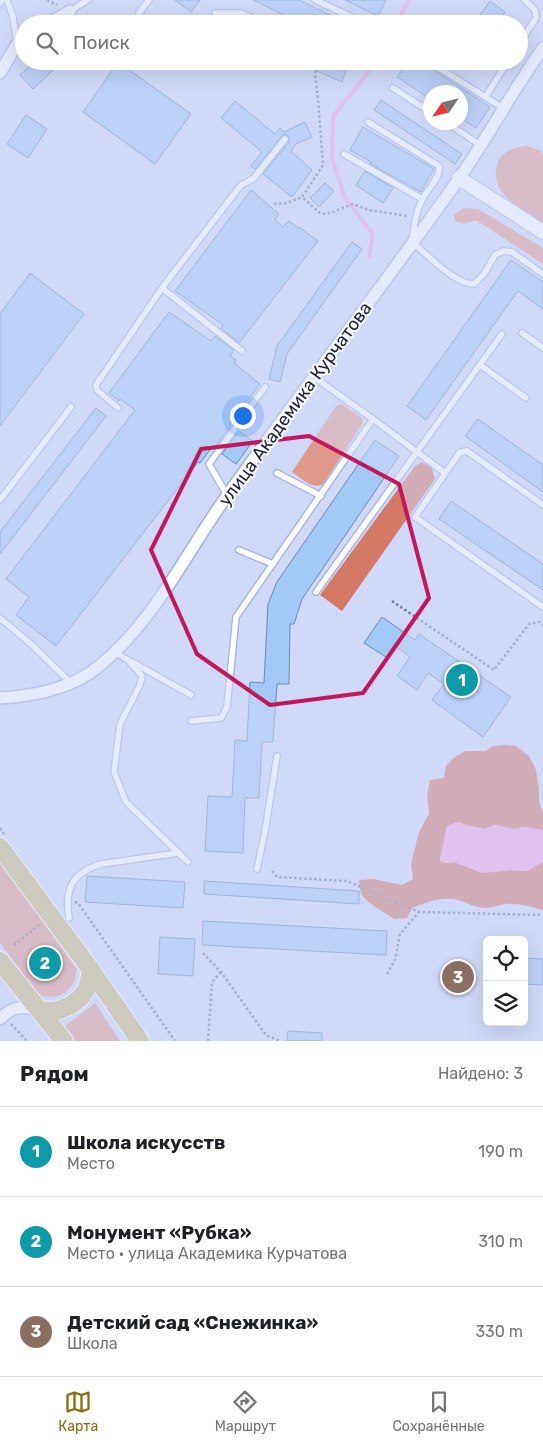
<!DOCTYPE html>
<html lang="ru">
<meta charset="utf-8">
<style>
body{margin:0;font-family:Rubik,sans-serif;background:#f6f6f6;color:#202124}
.controls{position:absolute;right:15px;bottom:15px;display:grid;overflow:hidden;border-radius:8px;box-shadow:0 5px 20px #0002}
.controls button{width:45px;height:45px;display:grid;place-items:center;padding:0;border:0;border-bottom:1px solid #e0e0e0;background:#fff;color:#202124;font:25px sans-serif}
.compass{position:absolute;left:423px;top:85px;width:45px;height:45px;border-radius:50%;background:#fff;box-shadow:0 5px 20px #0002;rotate:235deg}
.you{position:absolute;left:242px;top:415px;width:18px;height:18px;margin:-12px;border:4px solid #fff;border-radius:50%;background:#1a73e8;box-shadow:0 0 0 8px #1a73e833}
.badge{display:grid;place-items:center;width:32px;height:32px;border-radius:50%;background:#876e0d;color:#fff;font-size:16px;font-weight:700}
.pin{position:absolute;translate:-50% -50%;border:2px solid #fff;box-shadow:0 1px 5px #0006}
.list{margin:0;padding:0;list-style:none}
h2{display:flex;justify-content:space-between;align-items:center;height:65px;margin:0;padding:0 20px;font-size:21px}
h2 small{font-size:16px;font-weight:400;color:#757577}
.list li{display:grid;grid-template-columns:32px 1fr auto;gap:15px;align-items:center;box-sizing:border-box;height:90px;padding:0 20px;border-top:1px solid #e0e0e0}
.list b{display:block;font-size:19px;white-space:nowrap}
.list p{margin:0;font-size:16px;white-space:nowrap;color:#757577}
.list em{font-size:16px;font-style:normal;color:#757577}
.icon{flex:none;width:28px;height:28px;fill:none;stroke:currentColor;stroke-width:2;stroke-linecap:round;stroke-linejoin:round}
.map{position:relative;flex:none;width:543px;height:1041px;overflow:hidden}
.search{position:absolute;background:#fff;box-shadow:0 5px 20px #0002;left:15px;right:15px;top:15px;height:55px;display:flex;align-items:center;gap:12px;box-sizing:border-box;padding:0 18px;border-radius:28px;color:#757577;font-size:19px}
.sheet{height:335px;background:#fff}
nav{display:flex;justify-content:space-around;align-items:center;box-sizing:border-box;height:70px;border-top:1px solid #e0e0e0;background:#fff;font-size:14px;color:#757577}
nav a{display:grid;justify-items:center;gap:2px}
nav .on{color:#876e0d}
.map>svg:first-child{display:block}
</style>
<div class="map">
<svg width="543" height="1041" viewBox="0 0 543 1041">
<rect width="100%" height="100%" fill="#d0d9f9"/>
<g fill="#df998b">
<path d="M 528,146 L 541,151 L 543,155 L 543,222 C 521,208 487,194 498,162 C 503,150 516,147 528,146 Z"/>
<polygon points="465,208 478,209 543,248 543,264 476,220 464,224 455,221 454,214"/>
<path d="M 342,404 L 363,419 L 361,426 L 323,484 C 312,490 301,478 292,472 L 336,406 Z"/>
<path d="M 0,862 L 77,969 C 75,991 60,1001 38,995 L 0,943 Z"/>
<polygon points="95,1003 120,1041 67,1041 59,1031"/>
</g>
<g fill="#d57967">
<polygon points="422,462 432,468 435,479 342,611 320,595 415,466"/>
<path d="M 504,745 L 516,746 L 529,756 L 536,770 L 539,788 L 539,802 L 543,812 L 543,830 L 525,827 L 514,829 L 495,825 L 484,829 L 469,826 L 458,822 L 447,826 L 440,860 L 446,863 L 454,862 L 483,873 L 509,870 L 527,871 L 543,862 L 543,910 C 530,907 519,903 505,904 C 499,905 493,908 486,908 C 476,908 470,904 461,901 C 445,895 427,902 412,908 L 407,918 L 394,919 L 368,902 L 361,894 L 359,880 L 373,879 L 402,885 L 413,879 L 411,864 L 419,832 L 429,814 L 427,795 L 430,780 L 444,778 L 446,766 L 452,759 L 465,751 L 485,751 L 493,746 Z"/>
</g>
<polygon fill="#f1a6e5" points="458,822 469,826 484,829 495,825 514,829 525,827 543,830 543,862 527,871 509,870 483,873 455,862 446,863 440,861 447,826"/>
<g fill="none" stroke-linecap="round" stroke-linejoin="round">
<g stroke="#f1a6e5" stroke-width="4">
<polyline points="396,24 409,0"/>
<polyline points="369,256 373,234 345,198 332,158 333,116 372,68 376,61"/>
</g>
</g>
<g fill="#a3caf6" stroke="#668ab4">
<polygon points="175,0 200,0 191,12"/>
<polygon points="253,0 299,0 349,24 302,24"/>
<polygon points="345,0 386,0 378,16"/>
<polygon points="490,1 505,12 497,24 474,24"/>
<polygon points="35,61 63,61 33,89 20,75"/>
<polygon points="295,61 334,61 347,67 342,82"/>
<polygon points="408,61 423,61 426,65 490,107 476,128 460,118 460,92 430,92 430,99 397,77"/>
<polygon points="118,62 191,114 155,164 83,112"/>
<polygon points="381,100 462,154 455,164 374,110"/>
<polygon points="235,101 275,134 280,128 284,132 305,122 312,137 296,144 291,151 312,170 292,197 263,174 289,142 289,137 285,134 282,136 255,169 251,166 262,152 221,118"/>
<polygon points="26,115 47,129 28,158 7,144"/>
<polygon points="363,127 434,169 421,192 370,164 371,162 350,150"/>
<polygon points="365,171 393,188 383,203 356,185"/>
<polygon points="325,183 334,191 319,207 310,198"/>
<polygon points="251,190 279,214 275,220 283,227 289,221 298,228 299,227 318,241 239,343 221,328 223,325 175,291"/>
<polygon points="352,242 362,249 287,354 280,382 269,379 277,346"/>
<polygon points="511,260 543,282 543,309 518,291 426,420 407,406"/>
<polygon points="30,273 84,314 0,426 0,314"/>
<polygon points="169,312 211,341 215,336 234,350 230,356 236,360 234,363 260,384 229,424 231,425 215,448 212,447 200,463 198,462 56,646 16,615 29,597 6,579 135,410 120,399 119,401 109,393"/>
<polygon points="96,408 106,416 0,554 0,532"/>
<polygon points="478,419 543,465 543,492 465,436"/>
<polygon points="239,431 253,441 236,464 222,454"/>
<polygon points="375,440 399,456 302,599 294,624 290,624 289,684 277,684 273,742 262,742 259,798 245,798 243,853 205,851 208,796 232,797 235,740 247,741 250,682 264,683 268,604 277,582"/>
<polygon points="451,501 543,564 543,590 439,519"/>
<polygon points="382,617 415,640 419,634 511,697 483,737 432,700 444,684 428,673 417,690 397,676 410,657 394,645 386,657 364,643"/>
<polygon points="87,876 185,882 183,908 85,902"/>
<polygon points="204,881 359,891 359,904 204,894"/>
<polygon points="203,921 387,931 386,955 202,945"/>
<polygon points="160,937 195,939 193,976 158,974"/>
<polygon points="524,958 543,959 543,985 524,984"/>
<polygon points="288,1031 322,1033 322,1041 287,1041"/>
</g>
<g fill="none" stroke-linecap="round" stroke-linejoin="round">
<defs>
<g id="service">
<polyline points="7,0 13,17 17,44"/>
<polyline points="315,0 367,24"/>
<polyline points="0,3 2,0"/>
<polyline points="70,11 88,0"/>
<polyline points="139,13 149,0"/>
<polyline points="215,13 241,13 265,24"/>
<polyline points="519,44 536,18 535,10 525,0"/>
<polyline points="347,61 348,62"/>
<polyline points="428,61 503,108"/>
<polyline points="393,88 430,112"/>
<polyline points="486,96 508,61"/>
<path d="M 368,122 L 439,166 C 442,177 426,190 422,200 C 415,214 414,227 412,242 C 428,255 454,284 474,284 L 484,274 L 495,255 L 503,251 L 512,252 L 543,274"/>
<polyline points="446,122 480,145"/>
<polyline points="344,154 422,199"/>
<polyline points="162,288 242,351"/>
<polyline points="522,333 543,348"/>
<polyline points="480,365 526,398"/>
<polyline points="118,408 97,390 96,385 162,288 241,185 253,179 285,139"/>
<polyline points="373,419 445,473"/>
<polyline points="277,473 321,496"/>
<polyline points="227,495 209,464 265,387"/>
<polyline points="0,500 71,407"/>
<polyline points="543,505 467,451 460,452 415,517 543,607"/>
<polyline points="239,550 273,564"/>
<polyline points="316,592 502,334"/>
<polyline points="0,618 32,645 71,683"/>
<polyline points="115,652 128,660 142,676 140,685 120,724 114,772 126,802 188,862"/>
<polyline points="132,662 191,695"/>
<polyline points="191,721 221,718 227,707 236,617 373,419 315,378"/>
<polyline points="257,869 265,831 277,756"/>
<path d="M 69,918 C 64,889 72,873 101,864 L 178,853"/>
</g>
<g id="minor">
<polyline points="47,24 70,11"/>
<polyline points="0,73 17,44 24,38"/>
<path d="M 0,698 C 34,696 71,689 98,667 C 156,620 186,552 229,493 C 304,388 383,286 458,180 C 488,137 513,90 543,48"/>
<path d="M 0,1019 C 12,1006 22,1006 39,1010"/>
</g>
<polyline id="tertiary" points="459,178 543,232"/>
<g id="primary">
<polyline points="0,847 91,970 140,1041"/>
<polyline points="0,961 64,1041"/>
<path d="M 40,1011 C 59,1013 80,1005 88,986 C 89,981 90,975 91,970"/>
</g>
</defs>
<use href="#service" stroke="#a1afe2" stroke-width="8"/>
<use href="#minor" stroke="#a1afe2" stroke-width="14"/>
<use href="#tertiary" stroke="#a1afe2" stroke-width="16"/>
<use href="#primary" stroke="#fff" stroke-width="20"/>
<g stroke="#787f99" stroke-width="2.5" stroke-dasharray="2.5 2.5" stroke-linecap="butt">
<polyline points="47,0 57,5"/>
<polyline points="318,61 315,74 318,99 323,165 302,197 321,214 331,213 352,204 369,210 408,216"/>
<polyline points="274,204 287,203 302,197"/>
<polyline points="392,601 494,670 529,624 540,622 543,625"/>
<polyline points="0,828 4,834"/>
<polyline points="272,871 277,877 347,881 419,912 543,915"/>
<polyline points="75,902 78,903 175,1041"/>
<polyline points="14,945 40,924"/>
<polyline points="203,953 221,972 266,1035 280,1041"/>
<polyline points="387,974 395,960 400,934 419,912"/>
<polyline points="11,1024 27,1041"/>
<polyline points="208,1041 212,982 221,972"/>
</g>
<use href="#service" stroke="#fff" stroke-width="5.5"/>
<use href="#minor" stroke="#fff" stroke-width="11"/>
<use href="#tertiary" stroke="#fff" stroke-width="14"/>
<use href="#primary" stroke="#c8b778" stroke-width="18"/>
</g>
<path d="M0 0H543V1041H0ZM 309,436 L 399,484 L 429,598 L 363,693 L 270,705 L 197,654 L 151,550 L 201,449 Z" fill="#d0d9f9" fill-opacity=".55" fill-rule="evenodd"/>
<path fill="none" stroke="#c2185b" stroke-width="4" stroke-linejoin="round" d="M 309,436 L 399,484 L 429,598 L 363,693 L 270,705 L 197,654 L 151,550 L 201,449 Z"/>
<g text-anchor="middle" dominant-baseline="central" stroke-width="4" stroke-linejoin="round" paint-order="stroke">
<g font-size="18" fill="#1c2135" stroke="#fbfbfb">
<text transform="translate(295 404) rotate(-54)">улица Академика Курчатова</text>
</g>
</g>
</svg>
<div class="controls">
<button><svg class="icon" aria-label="locate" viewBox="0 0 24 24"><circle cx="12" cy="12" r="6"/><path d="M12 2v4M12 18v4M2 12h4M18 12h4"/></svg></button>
<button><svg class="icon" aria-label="layers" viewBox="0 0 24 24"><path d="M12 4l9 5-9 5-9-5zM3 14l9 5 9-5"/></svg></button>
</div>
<svg class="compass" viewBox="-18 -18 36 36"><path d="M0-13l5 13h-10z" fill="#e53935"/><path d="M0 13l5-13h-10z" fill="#757577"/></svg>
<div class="you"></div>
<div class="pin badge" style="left:462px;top:680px;background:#0f9aa8">1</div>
<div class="pin badge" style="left:45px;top:963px;background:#0f9aa8">2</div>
<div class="pin badge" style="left:458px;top:977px;background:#8d6e63">3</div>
<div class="search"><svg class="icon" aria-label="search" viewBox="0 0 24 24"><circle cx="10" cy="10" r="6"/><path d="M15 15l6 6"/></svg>Поиск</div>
</div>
<section class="sheet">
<h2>Рядом<small>Найдено: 3</small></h2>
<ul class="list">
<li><span class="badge" style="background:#0f9aa8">1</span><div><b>Школа искусств</b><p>Место</p></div><em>190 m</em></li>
<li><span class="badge" style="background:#0f9aa8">2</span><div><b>Монумент «Рубка»</b><p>Место · улица Академика Курчатова</p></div><em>310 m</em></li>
<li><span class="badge" style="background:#8d6e63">3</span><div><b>Детский сад «Снежинка»</b><p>Школа</p></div><em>330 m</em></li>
</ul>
</section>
<nav>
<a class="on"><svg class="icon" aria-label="map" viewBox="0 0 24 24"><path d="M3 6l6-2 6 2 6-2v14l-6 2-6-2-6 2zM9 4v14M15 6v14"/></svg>Карта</a>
<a><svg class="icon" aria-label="directions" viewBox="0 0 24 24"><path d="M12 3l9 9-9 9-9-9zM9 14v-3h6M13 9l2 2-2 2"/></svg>Маршрут</a>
<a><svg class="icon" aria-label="saved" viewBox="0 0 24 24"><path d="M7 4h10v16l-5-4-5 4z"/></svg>Сохранённые</a>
</nav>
